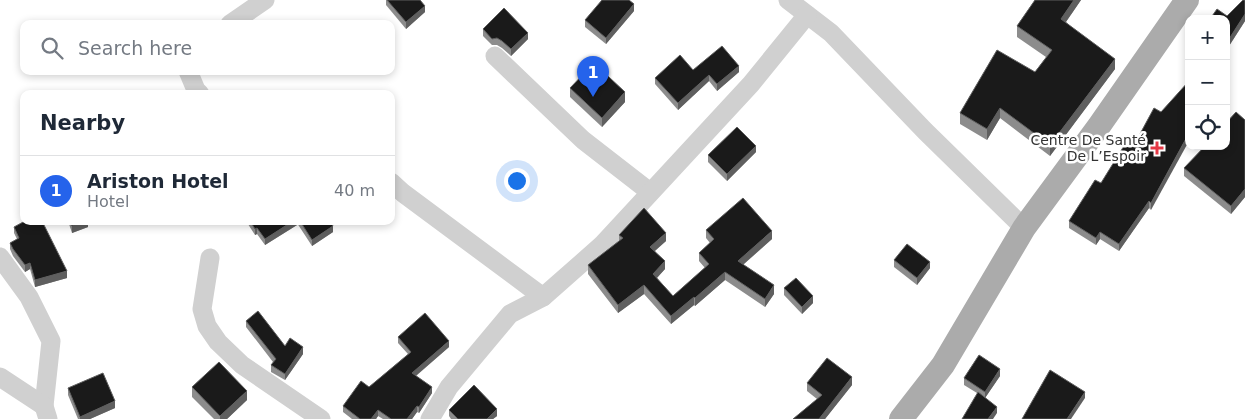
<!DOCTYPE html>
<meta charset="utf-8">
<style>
body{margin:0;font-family:"DejaVu Sans",sans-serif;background:#f2f2f3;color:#1f2937}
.controls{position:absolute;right:15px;top:15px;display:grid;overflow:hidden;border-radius:10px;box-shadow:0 2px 8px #0003}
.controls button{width:45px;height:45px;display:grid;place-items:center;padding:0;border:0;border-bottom:1px solid #e0e1e3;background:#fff;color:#1f2937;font:25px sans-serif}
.you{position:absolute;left:516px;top:180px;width:18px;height:18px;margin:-12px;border:4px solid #fff;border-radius:50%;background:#1a73e8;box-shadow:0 0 0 8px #1a73e833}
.badge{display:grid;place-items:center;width:32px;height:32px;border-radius:50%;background:#2563eb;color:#fff;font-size:16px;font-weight:700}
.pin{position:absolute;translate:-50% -41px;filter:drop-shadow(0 1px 2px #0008)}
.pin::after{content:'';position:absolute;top:26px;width:18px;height:15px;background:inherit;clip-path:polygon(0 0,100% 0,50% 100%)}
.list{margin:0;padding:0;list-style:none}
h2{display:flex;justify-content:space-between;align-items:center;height:65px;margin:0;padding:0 20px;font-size:21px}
h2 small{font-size:16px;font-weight:400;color:#747a83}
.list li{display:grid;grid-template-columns:32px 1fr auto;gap:15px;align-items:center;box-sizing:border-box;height:70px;padding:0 20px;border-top:1px solid #e0e1e3}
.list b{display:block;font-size:19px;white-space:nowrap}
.list p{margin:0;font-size:16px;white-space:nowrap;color:#747a83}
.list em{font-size:16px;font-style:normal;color:#747a83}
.icon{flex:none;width:28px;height:28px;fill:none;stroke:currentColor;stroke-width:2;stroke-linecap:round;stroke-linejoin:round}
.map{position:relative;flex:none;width:1245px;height:419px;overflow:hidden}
.search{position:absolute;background:#fff;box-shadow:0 2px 8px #0003;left:20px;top:20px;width:375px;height:55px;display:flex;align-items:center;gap:12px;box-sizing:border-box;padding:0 18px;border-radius:10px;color:#747a83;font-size:19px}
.panel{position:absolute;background:#fff;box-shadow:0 2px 8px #0003;left:20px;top:90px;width:375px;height:135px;border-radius:10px}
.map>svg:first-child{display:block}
</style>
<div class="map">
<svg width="1245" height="419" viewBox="0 0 1245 419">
<rect width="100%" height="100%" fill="#fff"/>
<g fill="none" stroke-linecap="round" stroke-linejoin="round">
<g stroke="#d0d0d0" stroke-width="19">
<polyline points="788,0 831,33 925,131 1024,228"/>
<polyline points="230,24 265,0"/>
<polyline points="495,56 583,140 650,192"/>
<polyline points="188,71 196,90 200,94"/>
<polyline points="391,182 403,193 543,297"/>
<polyline points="0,257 29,297 51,341 44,406 48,419"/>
<polyline points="210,258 202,309 207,326 218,342 242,365 321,419"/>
<polyline points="0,377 44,406"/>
<polyline points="430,419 449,387 510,314 543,297 602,245 751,84 807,15"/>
</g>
<polyline stroke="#ababab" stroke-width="24" points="901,419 943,365 1024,228 1099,126 1187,0"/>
</g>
<g fill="#8c8c8c">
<polygon points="386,0 420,0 425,12 406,29 386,5"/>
<polygon points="1035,0 1081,0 1066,22 1115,69 1050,156 1000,118 987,140 960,124 960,113 1035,72 1046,57 1017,37 1017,26"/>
<polygon points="1245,0 1245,21 1229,46 1226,44 1226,19 1227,16"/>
<polygon points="634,11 606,44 585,27 585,20"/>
<polygon points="483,29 528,39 511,56 502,48 497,45 492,45 483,36"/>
<polygon points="693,70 739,72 717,91 709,81 678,110 655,84 655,78"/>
<polygon points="570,88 625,102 602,127 570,97"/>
<polygon points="1154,108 1151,210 1149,208 1119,251 1100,239 1096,245 1069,228 1069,221 1134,145"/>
<polygon points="1245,120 1245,197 1231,214 1184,176 1184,168"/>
<polygon points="756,152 727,181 708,162 708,155"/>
<polygon points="68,221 88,221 88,227 72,233"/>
<polygon points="246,221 330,221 333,232 312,246 297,223 297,225 265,245 257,234 255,235"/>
<polygon points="14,227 67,278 35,287 30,269 25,272 13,256 10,249 10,243 17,239 14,233"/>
<polygon points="706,230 772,239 743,265 774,294 765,307 725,280 695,306 694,305 671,324 644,294 618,313 588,274 588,265 619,241 619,235 666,241 655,251 665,269 657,278 673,296 705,268 699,261 699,253 710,243 706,238"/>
<polygon points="894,260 930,268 917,285 894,267"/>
<polygon points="784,288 813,303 802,314 784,295"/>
<polygon points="246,321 285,346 303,354 285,380 271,372 271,365 273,362 246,327"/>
<polygon points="398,337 449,347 416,376 432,393 419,413 417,412 412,419 383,419 378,416 376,419 352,419 343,412 343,406 369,387 408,354 398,343"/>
<polygon points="1000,376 985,398 997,413 977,393 964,385 964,378"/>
<polygon points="807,383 852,385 825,419 793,419 817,399 807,391"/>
<polygon points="192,387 247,400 227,419 214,419 192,397"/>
<polygon points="68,388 115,408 90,419 78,419 68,395"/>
<polygon points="449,410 497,416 493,419 451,419 449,416"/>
</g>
<g fill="#5f5f5f">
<polygon points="1074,0 1081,0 1061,29 1061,19"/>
<polygon points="634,4 634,11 606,44 606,38"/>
<polygon points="425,6 425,12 406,29 406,22"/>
<polygon points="1245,14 1245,21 1229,46 1229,39"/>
<polygon points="528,33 528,39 511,56 511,49"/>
<polygon points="1115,59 1115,69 1050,156 1050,145"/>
<polygon points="739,66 739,72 717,91 717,84"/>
<polygon points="709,75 709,81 678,110 678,103"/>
<polygon points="625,92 625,102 602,127 602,118"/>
<polygon points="1000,108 1000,118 987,140 987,129"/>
<polygon points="1189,133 1189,141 1151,210 1151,203"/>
<polygon points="756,146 756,152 727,181 727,174"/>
<polygon points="1245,189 1245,197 1231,214 1231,206"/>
<polygon points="1149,201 1149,208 1119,251 1119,244"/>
<polygon points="86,221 88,221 88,227 72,233 72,226"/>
<polygon points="293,221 297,221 297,225 265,245 265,239"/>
<polygon points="333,226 333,232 312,246 312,240"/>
<polygon points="257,228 257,234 255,235 255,229"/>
<polygon points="772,231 772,239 738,269 738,261"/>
<polygon points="1100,232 1100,239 1096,245 1096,238"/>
<polygon points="666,233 666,241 650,255 650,247"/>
<polygon points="665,261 665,269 653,282 653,274"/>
<polygon points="930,262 930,268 917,285 917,278"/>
<polygon points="30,263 30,269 25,272 25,265"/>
<polygon points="67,271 67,278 35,287 35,280"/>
<polygon points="725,272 725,280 695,306 695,298"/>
<polygon points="644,285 644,294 618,313 618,305"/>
<polygon points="774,285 774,294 765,307 765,299"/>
<polygon points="813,296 813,303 802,314 802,307"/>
<polygon points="694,297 694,305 671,324 671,316"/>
<polygon points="449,341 449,347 412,379 412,373"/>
<polygon points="303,347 303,354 285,380 285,374"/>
<polygon points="1000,369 1000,376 985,398 985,392"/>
<polygon points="852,377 852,385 825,419 819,419"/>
<polygon points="432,387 432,393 419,413 419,407"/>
<polygon points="247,391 247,400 227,419 220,419 220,416"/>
<polygon points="1085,392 1085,398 1071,419 1067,419"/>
<polygon points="115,401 115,408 90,419 80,419 80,417"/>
<polygon points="417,406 417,412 412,419 407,419"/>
<polygon points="997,407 997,413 993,419 988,419"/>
<polygon points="497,409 497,416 493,419 487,419"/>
<polygon points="378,410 378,416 376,419 371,419"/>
</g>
<g fill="#1a1a1a" stroke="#5f5f5f">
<polygon points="387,0 420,0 425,6 406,22"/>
<polygon points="602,0 629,0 634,4 606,38 585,20"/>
<polygon points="1035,0 1074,0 1061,19 1115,59 1050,145 1000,108 987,129 960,113 997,50 1035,72 1052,50 1017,26"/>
<polygon points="1243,0 1245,0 1245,14 1229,39 1226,37 1226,19 1210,19 1217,9 1227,16"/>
<polygon points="504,8 528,33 511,49 502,41 497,38 492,39 483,29"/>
<polygon points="722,46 739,66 717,84 709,75 678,103 655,78 680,55 693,70"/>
<polygon points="594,63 625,92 602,118 570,88"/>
<polygon points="1189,81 1189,133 1151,203 1149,201 1119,244 1100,232 1096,238 1069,221 1095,180 1101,183 1127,141 1134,145 1154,108 1161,112"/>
<polygon points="1236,112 1245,120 1245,189 1231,206 1184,168 1205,146 1226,146 1226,123"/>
<polygon points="737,127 756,146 727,174 708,155"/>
<polygon points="743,198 772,231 738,261 774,285 765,299 725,272 695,298 694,297 671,316 644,285 618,305 588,265 623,238 619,235 644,208 666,233 650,247 665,261 653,274 673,296 709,264 699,253 714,239 706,230"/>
<polygon points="25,221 42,221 67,271 35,280 30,263 25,265 13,249 10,243 19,238 14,227"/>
<polygon points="70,221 86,221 72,226"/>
<polygon points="250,221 293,221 265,239 257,228 255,229"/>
<polygon points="300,221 330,221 333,226 312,240"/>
<polygon points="907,244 930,262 917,278 894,260"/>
<polygon points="796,278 813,296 802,307 784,288"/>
<polygon points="258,311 285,346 290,338 303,347 285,374 271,365 276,359 246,321"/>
<polygon points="425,313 449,341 412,373 432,387 419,407 417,406 407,419 391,419 378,410 371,419 360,419 343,406 361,381 369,387 411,352 398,337"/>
<polygon points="979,355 1000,369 985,392 964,378"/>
<polygon points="827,358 852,377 819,419 793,419 822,395 807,383"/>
<polygon points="219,362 247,391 220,416 192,387"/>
<polygon points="1050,370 1085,392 1067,419 1022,419"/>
<polygon points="103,373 115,401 80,417 68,388"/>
<polygon points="474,385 497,409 487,419 458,419 449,410"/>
<polygon points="978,392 997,407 988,419 962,419"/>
</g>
<path fill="#e63946" stroke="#fff" stroke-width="2" d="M1154.5 140.5h5v5h5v5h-5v5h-5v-5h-5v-5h5z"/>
<g text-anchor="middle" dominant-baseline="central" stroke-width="5" stroke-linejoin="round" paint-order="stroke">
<g font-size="14" fill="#333" stroke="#fff" text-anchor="end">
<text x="1146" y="140">Centre De Santé<tspan x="1146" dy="16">De L’Espoir</tspan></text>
</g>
</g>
</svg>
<div class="controls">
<button>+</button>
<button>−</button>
<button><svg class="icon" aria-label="locate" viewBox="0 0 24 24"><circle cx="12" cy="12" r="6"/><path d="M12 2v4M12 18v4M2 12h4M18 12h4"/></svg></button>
</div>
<div class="you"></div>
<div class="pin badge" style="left:593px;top:97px">1</div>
<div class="search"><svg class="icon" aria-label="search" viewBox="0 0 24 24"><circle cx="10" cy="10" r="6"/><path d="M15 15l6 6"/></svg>Search here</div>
<section class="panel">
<h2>Nearby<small></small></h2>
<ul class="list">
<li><span class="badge">1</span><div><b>Ariston Hotel</b><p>Hotel</p></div><em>40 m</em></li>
</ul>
</section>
</div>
